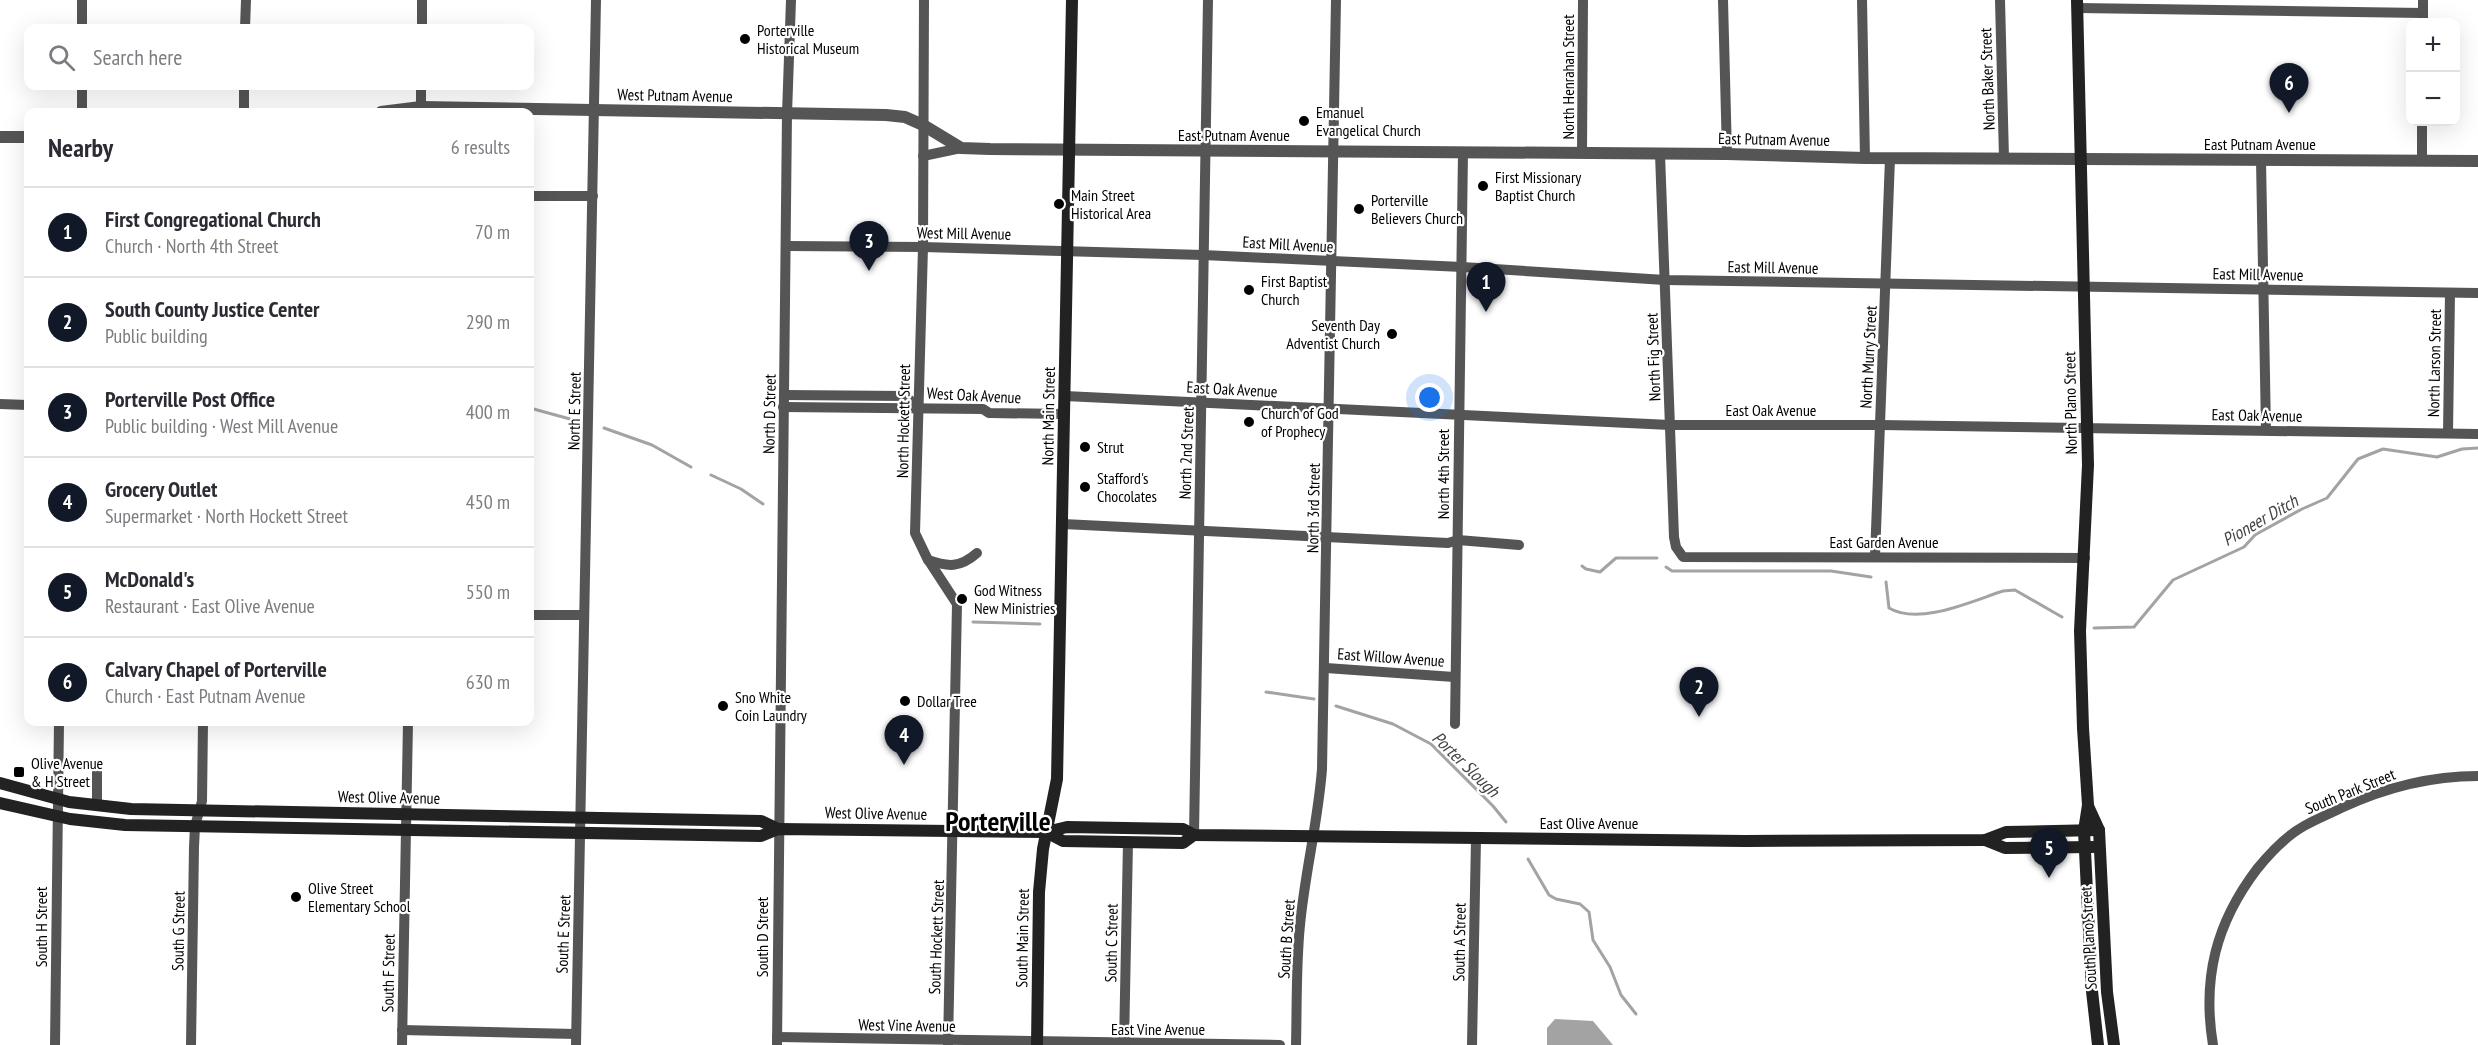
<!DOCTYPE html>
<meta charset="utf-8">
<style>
body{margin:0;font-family:"PT Sans Narrow",sans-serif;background:#f2f2f3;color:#2b2b33}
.controls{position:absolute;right:18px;top:18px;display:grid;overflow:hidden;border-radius:12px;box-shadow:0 6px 24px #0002}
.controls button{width:54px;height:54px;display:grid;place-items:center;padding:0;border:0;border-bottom:2px solid #e1e1e2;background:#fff;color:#2b2b33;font:30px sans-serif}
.you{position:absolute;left:1430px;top:398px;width:21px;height:21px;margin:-15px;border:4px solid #fff;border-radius:50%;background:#1a73e8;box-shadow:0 0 0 9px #1a73e833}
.badge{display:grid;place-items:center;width:39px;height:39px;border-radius:50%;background:#111827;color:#fff;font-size:20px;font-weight:700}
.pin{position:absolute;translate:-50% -50px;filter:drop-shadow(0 2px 3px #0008)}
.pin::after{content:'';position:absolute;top:32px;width:21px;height:18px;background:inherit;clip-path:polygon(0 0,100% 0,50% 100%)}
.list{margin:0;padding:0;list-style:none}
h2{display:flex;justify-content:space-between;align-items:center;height:78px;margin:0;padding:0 24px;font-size:26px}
h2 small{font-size:20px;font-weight:400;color:#7c7c81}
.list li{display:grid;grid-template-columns:39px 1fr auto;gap:18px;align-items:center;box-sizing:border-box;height:90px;padding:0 24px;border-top:2px solid #e1e1e2}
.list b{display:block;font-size:22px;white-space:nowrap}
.list p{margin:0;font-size:20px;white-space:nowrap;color:#7c7c81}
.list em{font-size:20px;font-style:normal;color:#7c7c81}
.icon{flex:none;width:33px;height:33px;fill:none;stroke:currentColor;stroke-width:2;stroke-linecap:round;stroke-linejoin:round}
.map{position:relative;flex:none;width:2478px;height:1045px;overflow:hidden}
.search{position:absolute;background:#fff;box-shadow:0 6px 24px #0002;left:24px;top:24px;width:510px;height:66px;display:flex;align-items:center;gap:15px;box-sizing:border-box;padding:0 21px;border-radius:12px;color:#7c7c81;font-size:22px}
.panel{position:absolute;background:#fff;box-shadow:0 6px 24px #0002;left:24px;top:108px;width:510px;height:618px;border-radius:12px}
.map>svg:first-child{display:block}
</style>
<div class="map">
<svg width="2478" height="1045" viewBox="0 0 2478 1045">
<rect width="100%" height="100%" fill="#fff"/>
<polygon fill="#a3a3a3" points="1555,1019 1593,1021 1613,1045 1547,1045 1547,1028"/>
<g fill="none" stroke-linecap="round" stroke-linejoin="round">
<g stroke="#a3a3a3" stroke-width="3">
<polyline points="530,408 570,419"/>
<polyline points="604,428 652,445 691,467"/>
<polyline points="711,475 741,489 763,504"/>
<polyline points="1582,566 1586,569 1600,572 1616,558 1657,558"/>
<polyline points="1666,567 1672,571 1831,571 1871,577"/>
<path d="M 1886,582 L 1889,608 C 1919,626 1972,601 2003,591 L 2015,590 L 2062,617"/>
<polyline points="973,622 1040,624"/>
<polyline points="2094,628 2134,627 2173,580 2244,547 2255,535 2262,531 2302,509 2327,498 2358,459 2383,449 2437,457 2462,449 2478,448"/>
<polyline points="1266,692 1314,699"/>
<polyline points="1336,706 1393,724 1431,744 1493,806 1506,822"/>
<polyline points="1528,859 1549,895 1556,899 1580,904 1589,912 1593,940 1610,967 1621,995 1636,1014"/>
</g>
<g stroke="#555" stroke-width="10">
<polyline points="924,0 923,247 915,533 927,558 957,604 948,1045"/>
<polyline points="1723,0 1727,154"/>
<polyline points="1862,0 1865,158"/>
<polyline points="2000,0 2004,158"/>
<polyline points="2423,0 2423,22"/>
<polyline points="2078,8 2423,13"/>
<polyline points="82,28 82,0"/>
<polyline points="245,28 246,0"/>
<polyline points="422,28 422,0"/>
<polyline points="82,112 82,86"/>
<polyline points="244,112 244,86"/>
<polyline points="421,112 421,86"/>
<polyline points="1582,153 1583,0"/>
<polyline points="1660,154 1674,537 1676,547 1683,557 2085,558"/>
<polyline points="923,156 961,148"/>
<polyline points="2261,160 2266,430"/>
<polyline points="2422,161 2422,122"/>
<polyline points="530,196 593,196"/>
<polyline points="787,246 923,247 1203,255 1462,267 1665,280 2478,293"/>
<polyline points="784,395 905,396 918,407"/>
<polyline points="1065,396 1670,425 1880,425 2478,434"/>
<polyline points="0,404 28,405"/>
<polyline points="783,407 983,409 989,413 1065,414"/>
<polyline points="2448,433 2450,293"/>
<polyline points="1063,524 1448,543 1458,540 1519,545"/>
<polyline points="1875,557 1890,158"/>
<path d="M 928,560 C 948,567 960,568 977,553"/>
<polyline points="530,615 583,615"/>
<polyline points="1326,668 1454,677"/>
<polyline points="1455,724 1463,152"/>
<polyline points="97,766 97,806"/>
<polyline points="1194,835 1208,0"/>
<polyline points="402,1030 576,1034"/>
<polyline points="777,1037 1280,1045"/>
<polyline points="55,1045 59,722"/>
<polyline points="191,1045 194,847 195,826 202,801 203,722"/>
<polyline points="402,1045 408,722"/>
<polyline points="576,1045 596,0"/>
<polyline points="777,1045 787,114 791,0"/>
<polyline points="1124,1045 1128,842"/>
<path d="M 1296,1045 C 1297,1005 1296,964 1300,925 C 1305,872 1318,822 1322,769 L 1336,0"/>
<polyline points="1472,1045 1476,839"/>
<path d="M 2213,1045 C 2202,978 2216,923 2257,869 C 2270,853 2286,836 2304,826 C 2316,819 2329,814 2341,808 C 2384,788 2430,776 2478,776"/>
</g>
<g stroke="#555" stroke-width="12">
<polyline points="381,112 421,107 886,115 905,117 923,125 961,148 990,149 1727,154 1865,158 2478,161"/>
<polyline points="0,137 28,137"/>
</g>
<g stroke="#222" stroke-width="12">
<polyline points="2077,0 2088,465 2080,631 2083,728 2088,805 2084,831 2092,991 2098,1045"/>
<polyline points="0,783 69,802 131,809 761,821 778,829"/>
<polyline points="0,803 70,819 125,825 761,836 778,829 1046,832 1067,827 1183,829 1194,835 1745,841 1985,840 2006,832 2099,830"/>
<polyline points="2088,806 2099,830 2107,992 2114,1045"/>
<polyline points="1046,832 1063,841 1183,843 1194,835"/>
<polyline points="1985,840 2005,848 2093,847"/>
<polyline points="1037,1045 1039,892 1043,849 1057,779 1072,0"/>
</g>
</g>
<g fill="#000" stroke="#fff" stroke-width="2">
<circle cx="745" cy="39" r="6"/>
<circle cx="1304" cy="121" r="6"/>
<circle cx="1483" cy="186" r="6"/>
<circle cx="1059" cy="204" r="6"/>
<circle cx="1359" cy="209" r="6"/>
<circle cx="1249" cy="290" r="6"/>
<circle cx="1392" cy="334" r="6"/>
<circle cx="1249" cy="422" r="6"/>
<circle cx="1085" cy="447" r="6"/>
<circle cx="1085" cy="487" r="6"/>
<circle cx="962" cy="599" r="6"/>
<circle cx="905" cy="701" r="6"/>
<circle cx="723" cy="706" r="6"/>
<rect x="13" y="766" width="12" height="12" rx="3"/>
<circle cx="296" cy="897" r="6"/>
</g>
<g text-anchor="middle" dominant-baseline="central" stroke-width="4.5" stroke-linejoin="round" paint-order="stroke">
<g font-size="16" fill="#000" stroke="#fff" text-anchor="start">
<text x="757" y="30">Porterville<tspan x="757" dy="18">Historical Museum</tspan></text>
<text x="1316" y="112">Emanuel<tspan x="1316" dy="18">Evangelical Church</tspan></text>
<text x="1495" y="177">First Missionary<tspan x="1495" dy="18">Baptist Church</tspan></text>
<text x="1071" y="195">Main Street<tspan x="1071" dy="18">Historical Area</tspan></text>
<text x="1371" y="200">Porterville<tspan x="1371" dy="18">Believers Church</tspan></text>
<text x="1261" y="281">First Baptist<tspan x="1261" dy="18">Church</tspan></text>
<text x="1380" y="325" text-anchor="end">Seventh Day<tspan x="1380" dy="18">Adventist Church</tspan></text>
<text x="1261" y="413">Church of God<tspan x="1261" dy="18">of Prophecy</tspan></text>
<text x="1097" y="447">Strut</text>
<text x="1097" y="478">Stafford's<tspan x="1097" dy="18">Chocolates</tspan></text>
<text x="974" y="590">God Witness<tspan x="974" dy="18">New Ministries</tspan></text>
<text x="735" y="697">Sno White<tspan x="735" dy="18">Coin Laundry</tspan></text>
<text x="917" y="701">Dollar Tree</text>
<text x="31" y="763">Olive Avenue<tspan x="31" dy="18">&amp; H Street</tspan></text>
<text x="308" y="888">Olive Street<tspan x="308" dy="18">Elementary School</tspan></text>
</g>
<g font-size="16" fill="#000" stroke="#fff">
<text transform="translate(1568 77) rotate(-90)">North Henrahan Street</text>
<text transform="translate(1987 79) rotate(-92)">North Baker Street</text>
<text transform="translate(675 95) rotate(1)">West Putnam Avenue</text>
<text x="1234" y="135">East Putnam Avenue</text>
<text transform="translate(1774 139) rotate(1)">East Putnam Avenue</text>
<text x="2260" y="144">East Putnam Avenue</text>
<text transform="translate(964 233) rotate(1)">West Mill Avenue</text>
<text transform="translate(1288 244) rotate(3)">East Mill Avenue</text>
<text transform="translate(1773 267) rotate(1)">East Mill Avenue</text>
<text transform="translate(2258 274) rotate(1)">East Mill Avenue</text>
<text transform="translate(1653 357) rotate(-92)">North Fig Street</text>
<text transform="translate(1868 357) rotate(-87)">North Murry Street</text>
<text transform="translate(2434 363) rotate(-89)">North Larson Street</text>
<text transform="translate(1232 389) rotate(3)">East Oak Avenue</text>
<text transform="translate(974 395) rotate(3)">West Oak Avenue</text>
<text transform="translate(2070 403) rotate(-91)">North Plano Street</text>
<text x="1771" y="410">East Oak Avenue</text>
<text transform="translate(574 411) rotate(-89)">North E Street</text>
<text transform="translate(769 414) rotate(-89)">North D Street</text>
<text transform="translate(2257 415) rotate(1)">East Oak Avenue</text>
<text transform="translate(1048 416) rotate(-89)">North Main Street</text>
<text transform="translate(903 421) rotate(-89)">North Hockett Street</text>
<text transform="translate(1186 453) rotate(-88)">North 2nd Street</text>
<text transform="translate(1443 474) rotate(-90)">North 4th Street</text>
<text transform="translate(1313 508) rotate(-89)">North 3rd Street</text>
<text x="1884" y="542">East Garden Avenue</text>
<text transform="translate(1391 657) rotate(4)">East Willow Avenue</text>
<text transform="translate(2350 791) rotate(-22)">South Park Street</text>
<text transform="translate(389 797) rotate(1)">West Olive Avenue</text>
<text transform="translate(876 813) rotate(1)">West Olive Avenue</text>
<text x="1589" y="823">East Olive Avenue</text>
<text transform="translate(41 927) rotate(-90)">South H Street</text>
<text transform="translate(178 931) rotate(-89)">South G Street</text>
<text transform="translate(563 934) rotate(-88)">South E Street</text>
<text transform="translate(762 937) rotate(-90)">South D Street</text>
<text transform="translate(936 937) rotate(-88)">South Hockett Street</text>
<text transform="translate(1022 938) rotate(-89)">South Main Street</text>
<text transform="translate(2088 938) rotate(-93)">South Plano Street</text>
<text transform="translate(1286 939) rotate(-86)">South B Street</text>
<text transform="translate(1459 942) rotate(-89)">South A Street</text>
<text transform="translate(1111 943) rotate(-89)">South C Street</text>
<text transform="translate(388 973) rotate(-89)">South F Street</text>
<text transform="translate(907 1025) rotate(1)">West Vine Avenue</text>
<text x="1158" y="1029">East Vine Avenue</text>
</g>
<g font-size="18" font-style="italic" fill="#444" stroke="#fff">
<text transform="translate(2260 520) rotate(-30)">Pioneer Ditch</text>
<text transform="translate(1466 764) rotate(44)">Porter Slough</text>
</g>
<g font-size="28" font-weight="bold" fill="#000" stroke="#fff">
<text x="998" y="820">Porterville</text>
</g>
</g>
</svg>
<div class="controls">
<button>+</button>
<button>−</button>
</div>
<div class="you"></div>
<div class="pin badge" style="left:1486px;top:312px">1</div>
<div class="pin badge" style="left:1699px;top:717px">2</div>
<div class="pin badge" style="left:869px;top:271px">3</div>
<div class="pin badge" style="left:904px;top:765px">4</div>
<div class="pin badge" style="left:2049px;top:878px">5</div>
<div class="pin badge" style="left:2289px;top:113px">6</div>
<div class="search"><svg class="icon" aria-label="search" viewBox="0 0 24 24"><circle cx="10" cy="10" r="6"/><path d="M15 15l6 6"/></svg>Search here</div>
<section class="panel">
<h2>Nearby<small>6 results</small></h2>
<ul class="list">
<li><span class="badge">1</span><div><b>First Congregational Church</b><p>Church · North 4th Street</p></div><em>70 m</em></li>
<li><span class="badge">2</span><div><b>South County Justice Center</b><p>Public building</p></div><em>290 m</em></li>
<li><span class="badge">3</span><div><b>Porterville Post Office</b><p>Public building · West Mill Avenue</p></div><em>400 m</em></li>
<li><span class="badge">4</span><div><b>Grocery Outlet</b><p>Supermarket · North Hockett Street</p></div><em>450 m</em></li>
<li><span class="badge">5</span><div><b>McDonald's</b><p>Restaurant · East Olive Avenue</p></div><em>550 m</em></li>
<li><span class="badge">6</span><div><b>Calvary Chapel of Porterville</b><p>Church · East Putnam Avenue</p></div><em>630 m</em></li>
</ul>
</section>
</div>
